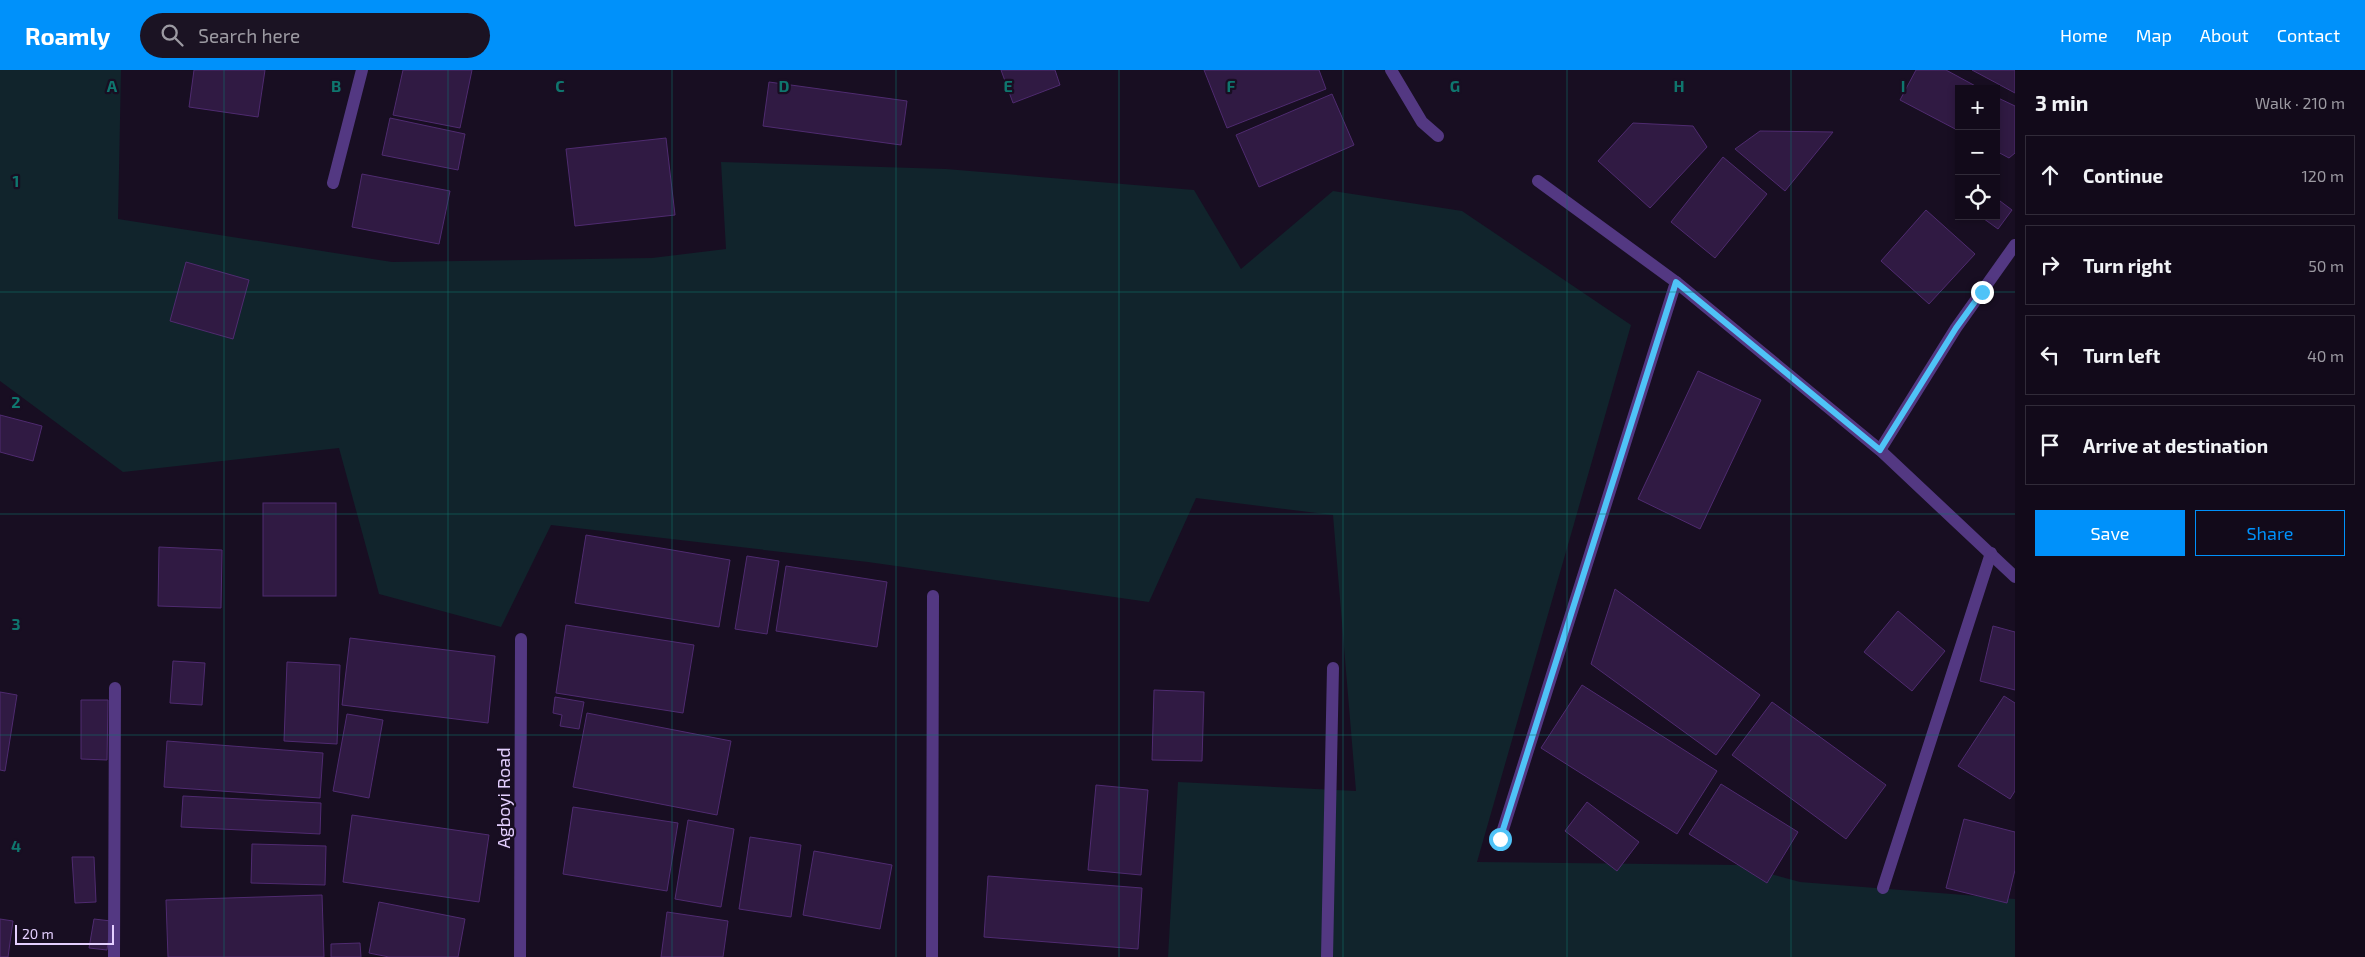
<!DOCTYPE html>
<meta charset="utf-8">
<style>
body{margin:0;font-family:"Exo 2",sans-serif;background:#1b1323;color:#f1f3f6}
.controls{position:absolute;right:15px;top:15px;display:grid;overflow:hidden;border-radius:0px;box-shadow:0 2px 8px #0003}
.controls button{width:45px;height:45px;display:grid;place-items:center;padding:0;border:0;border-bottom:1px solid #312b39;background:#120a1a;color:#f1f3f6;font:25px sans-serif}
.scale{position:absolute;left:15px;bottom:12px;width:99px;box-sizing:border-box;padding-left:5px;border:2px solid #e4cfff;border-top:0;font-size:14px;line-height:18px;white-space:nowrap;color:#e4cfff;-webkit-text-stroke:4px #180e22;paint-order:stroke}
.stop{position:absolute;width:15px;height:15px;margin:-11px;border:4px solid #4fc3f7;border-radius:50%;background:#fff}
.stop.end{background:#4fc3f7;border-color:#fff;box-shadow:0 1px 5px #0008}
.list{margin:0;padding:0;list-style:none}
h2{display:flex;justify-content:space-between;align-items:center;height:65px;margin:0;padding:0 20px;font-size:21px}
h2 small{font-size:16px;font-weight:400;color:#9c9aa2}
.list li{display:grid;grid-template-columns:32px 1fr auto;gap:15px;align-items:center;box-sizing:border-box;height:80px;margin:0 10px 10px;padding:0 10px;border:1px solid #312b39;border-radius:0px}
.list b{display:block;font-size:19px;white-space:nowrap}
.list em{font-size:16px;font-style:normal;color:#9c9aa2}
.actions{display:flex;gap:10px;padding:15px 20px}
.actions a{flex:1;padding:11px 0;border:1px solid #0091fa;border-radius:0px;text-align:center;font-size:18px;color:#0091fa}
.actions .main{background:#0091fa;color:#fff}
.icon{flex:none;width:28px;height:28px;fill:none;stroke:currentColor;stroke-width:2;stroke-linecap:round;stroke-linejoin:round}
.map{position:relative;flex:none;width:2015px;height:887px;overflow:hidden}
header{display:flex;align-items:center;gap:30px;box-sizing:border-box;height:70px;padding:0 25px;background:#0091fa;color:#fff}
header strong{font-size:24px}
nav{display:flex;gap:28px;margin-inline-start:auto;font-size:18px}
.search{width:350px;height:45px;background:#1b1323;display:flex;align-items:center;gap:12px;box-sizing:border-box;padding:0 18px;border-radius:28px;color:#9c9aa2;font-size:19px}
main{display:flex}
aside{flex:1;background:#120a1a}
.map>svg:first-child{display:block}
</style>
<header>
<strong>Roamly</strong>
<div class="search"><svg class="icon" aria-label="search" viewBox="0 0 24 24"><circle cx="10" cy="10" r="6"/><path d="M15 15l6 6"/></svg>Search here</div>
<nav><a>Home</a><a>Map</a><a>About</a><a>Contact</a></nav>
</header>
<main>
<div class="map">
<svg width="2015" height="887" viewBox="0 0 2015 887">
<rect width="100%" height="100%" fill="#180e22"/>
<polygon fill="#11242c" points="0,0 121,0 118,149 392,192 652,188 726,179 721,92 946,99 1194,120 1241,199 1333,121 1462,141 1631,255 1477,792 1738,795 1800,812 2015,829 2015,887 1168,887 1178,712 1356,721 1333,445 1196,428 1149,532 868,492 551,455 501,557 379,524 339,378 123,402 0,311"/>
<g fill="#301a43" stroke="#4f2b70">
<polygon points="194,0 265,0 258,47 189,37"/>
<polygon points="403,0 472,0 460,58 393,45"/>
<polygon points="1001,0 1055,0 1060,15 1013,33"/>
<polygon points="1204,0 1319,0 1326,19 1227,58"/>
<polygon points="1916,0 1946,0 1981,19 1959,19 1959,61 1900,30"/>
<polygon points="1972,0 2015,0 2015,23"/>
<polygon points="769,12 907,31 901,75 763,56"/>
<polygon points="1332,24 1354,75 1259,117 1236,65"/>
<polygon points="1996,27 2015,36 2015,83 2009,88 1996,81"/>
<polygon points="390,48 465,64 458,100 382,85"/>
<polygon points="1633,53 1693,56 1707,77 1650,138 1598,91"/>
<polygon points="1760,61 1833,62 1785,121 1735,79"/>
<polygon points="666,68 675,145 575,156 566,79"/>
<polygon points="1723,87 1767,124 1715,188 1671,152"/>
<polygon points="362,104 450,121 439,174 352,157"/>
<polygon points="1996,128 2012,140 1998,159 1980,146 1996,146"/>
<polygon points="1926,140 1975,184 1929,234 1881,191"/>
<polygon points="186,192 249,210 233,269 170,251"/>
<polygon points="1698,301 1761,330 1700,459 1638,429"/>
<polygon points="0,345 42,356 33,391 0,382"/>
<rect x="263" y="433" width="73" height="93"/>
<polygon points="586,465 730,490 719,557 575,533"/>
<polygon points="159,477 222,480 221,538 158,536"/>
<polygon points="747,486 779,491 767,564 735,559"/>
<polygon points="786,496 887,512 877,577 776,561"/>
<polygon points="1615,519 1760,625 1716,685 1591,594"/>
<polygon points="1898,541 1945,581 1912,621 1864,582"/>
<polygon points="566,555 694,575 683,643 556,623"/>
<polygon points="1993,556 2015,562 2015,620 1980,611"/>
<polygon points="350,568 495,586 488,653 342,635"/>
<polygon points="173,591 205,593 202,635 170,633"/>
<polygon points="287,592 340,595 337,674 284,671"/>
<polygon points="1582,615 1717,701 1677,764 1541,678"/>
<polygon points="1154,620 1204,622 1202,691 1152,690"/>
<polygon points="0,622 17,625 5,701 0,700"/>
<polygon points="2004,626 2015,633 2015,721 2010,729 1958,696"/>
<polygon points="555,627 584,632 579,659 560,656 562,645 553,643"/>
<polygon points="81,630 108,630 107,690 81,689"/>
<polygon points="1772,632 1886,715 1846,769 1732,685"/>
<polygon points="587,643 731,671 717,745 573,717"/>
<polygon points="347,644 383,650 369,728 333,721"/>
<polygon points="167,671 323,683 320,728 164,717"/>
<polygon points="1721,714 1798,762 1767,813 1689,764"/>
<polygon points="1096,715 1148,720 1141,805 1088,800"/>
<polygon points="183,726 321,733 320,764 181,757"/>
<polygon points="1587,732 1639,772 1617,801 1565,761"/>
<polygon points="573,737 678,753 667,821 563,804"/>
<polygon points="352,745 489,765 479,832 343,812"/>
<polygon points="1964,749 2015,762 2015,800 2007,833 1946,818"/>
<polygon points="688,750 734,759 721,837 675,829"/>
<polygon points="750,767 801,775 791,847 739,839"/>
<polygon points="252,774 326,776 325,815 251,813"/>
<polygon points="814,781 892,795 880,859 803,845"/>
<polygon points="72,787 94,787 96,832 75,833"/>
<polygon points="988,806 1142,818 1138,879 984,867"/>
<polygon points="322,825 324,887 168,887 166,830"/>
<polygon points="379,832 465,849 458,887 389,887 369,883"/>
<polygon points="667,842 728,851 723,887 661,887"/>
<polygon points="0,849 13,851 8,887 0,887"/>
<polygon points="94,849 111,851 107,880 89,878"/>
<polygon points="360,873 361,887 331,887 331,874"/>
</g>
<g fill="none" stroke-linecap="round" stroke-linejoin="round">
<g stroke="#533882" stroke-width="12">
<polyline points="1391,0 1422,52 1438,66"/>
<polyline points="1538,111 1676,212 1880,380 2015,507"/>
<polyline points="333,113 362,0"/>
<polyline points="1880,380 1956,258 2015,175"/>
<polyline points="1500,769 1676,212"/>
<polyline points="1883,818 1991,483"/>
<polyline points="114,887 115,618"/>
<polyline points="520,887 521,569"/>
<polyline points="932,887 933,526"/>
<polyline points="1327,887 1333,598"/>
</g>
</g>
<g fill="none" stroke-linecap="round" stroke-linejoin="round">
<polyline stroke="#4fc3f7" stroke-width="6" points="1500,769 1676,212 1880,380 1956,258 1982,222"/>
</g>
<path fill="none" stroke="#0f766e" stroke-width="1" stroke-opacity="0.55" d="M 224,0 L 224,887M 448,0 L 448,887M 672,0 L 672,887M 896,0 L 896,887M 1119,0 L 1119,887M 1343,0 L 1343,887M 1567,0 L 1567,887M 1791,0 L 1791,887M 0,222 L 2015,222M 0,444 L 2015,444M 0,665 L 2015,665"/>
<g text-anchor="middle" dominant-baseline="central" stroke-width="4.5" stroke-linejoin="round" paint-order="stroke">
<g font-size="18" fill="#e4cfff" stroke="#180e22">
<text transform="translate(503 728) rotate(-90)">Agboyi Road</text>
</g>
</g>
<g font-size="16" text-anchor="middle" font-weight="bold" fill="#0f766e" stroke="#180e22" stroke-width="4.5" stroke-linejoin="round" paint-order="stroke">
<text x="112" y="22">A</text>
<text x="336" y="22">B</text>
<text x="560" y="22">C</text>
<text x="784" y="22">D</text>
<text x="1008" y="22">E</text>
<text x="1231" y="22">F</text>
<text x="1455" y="22">G</text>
<text x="1679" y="22">H</text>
<text x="1903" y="22">I</text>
<text x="16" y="117">1</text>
<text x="16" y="338">2</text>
<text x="16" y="560">3</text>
<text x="16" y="782">4</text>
</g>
</svg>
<div class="controls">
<button>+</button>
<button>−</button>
<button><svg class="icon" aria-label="locate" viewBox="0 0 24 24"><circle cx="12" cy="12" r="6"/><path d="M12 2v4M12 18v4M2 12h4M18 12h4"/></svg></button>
</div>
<div class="scale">20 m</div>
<div class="stop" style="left:1500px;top:769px"></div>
<div class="stop end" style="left:1982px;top:222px"></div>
</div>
<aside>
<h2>3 min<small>Walk · 210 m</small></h2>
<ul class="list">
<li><svg class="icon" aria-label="ahead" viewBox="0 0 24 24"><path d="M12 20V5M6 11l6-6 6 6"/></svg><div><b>Continue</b></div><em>120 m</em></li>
<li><svg class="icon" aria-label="right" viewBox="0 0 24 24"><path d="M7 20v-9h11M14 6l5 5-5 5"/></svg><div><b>Turn right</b></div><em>50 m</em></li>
<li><svg class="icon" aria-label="left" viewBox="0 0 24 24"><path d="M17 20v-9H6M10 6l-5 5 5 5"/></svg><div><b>Turn left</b></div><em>40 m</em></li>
<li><svg class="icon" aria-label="arrive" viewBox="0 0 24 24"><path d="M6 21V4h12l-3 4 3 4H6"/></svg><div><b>Arrive at destination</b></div></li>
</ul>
<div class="actions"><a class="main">Save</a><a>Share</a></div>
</aside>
</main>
